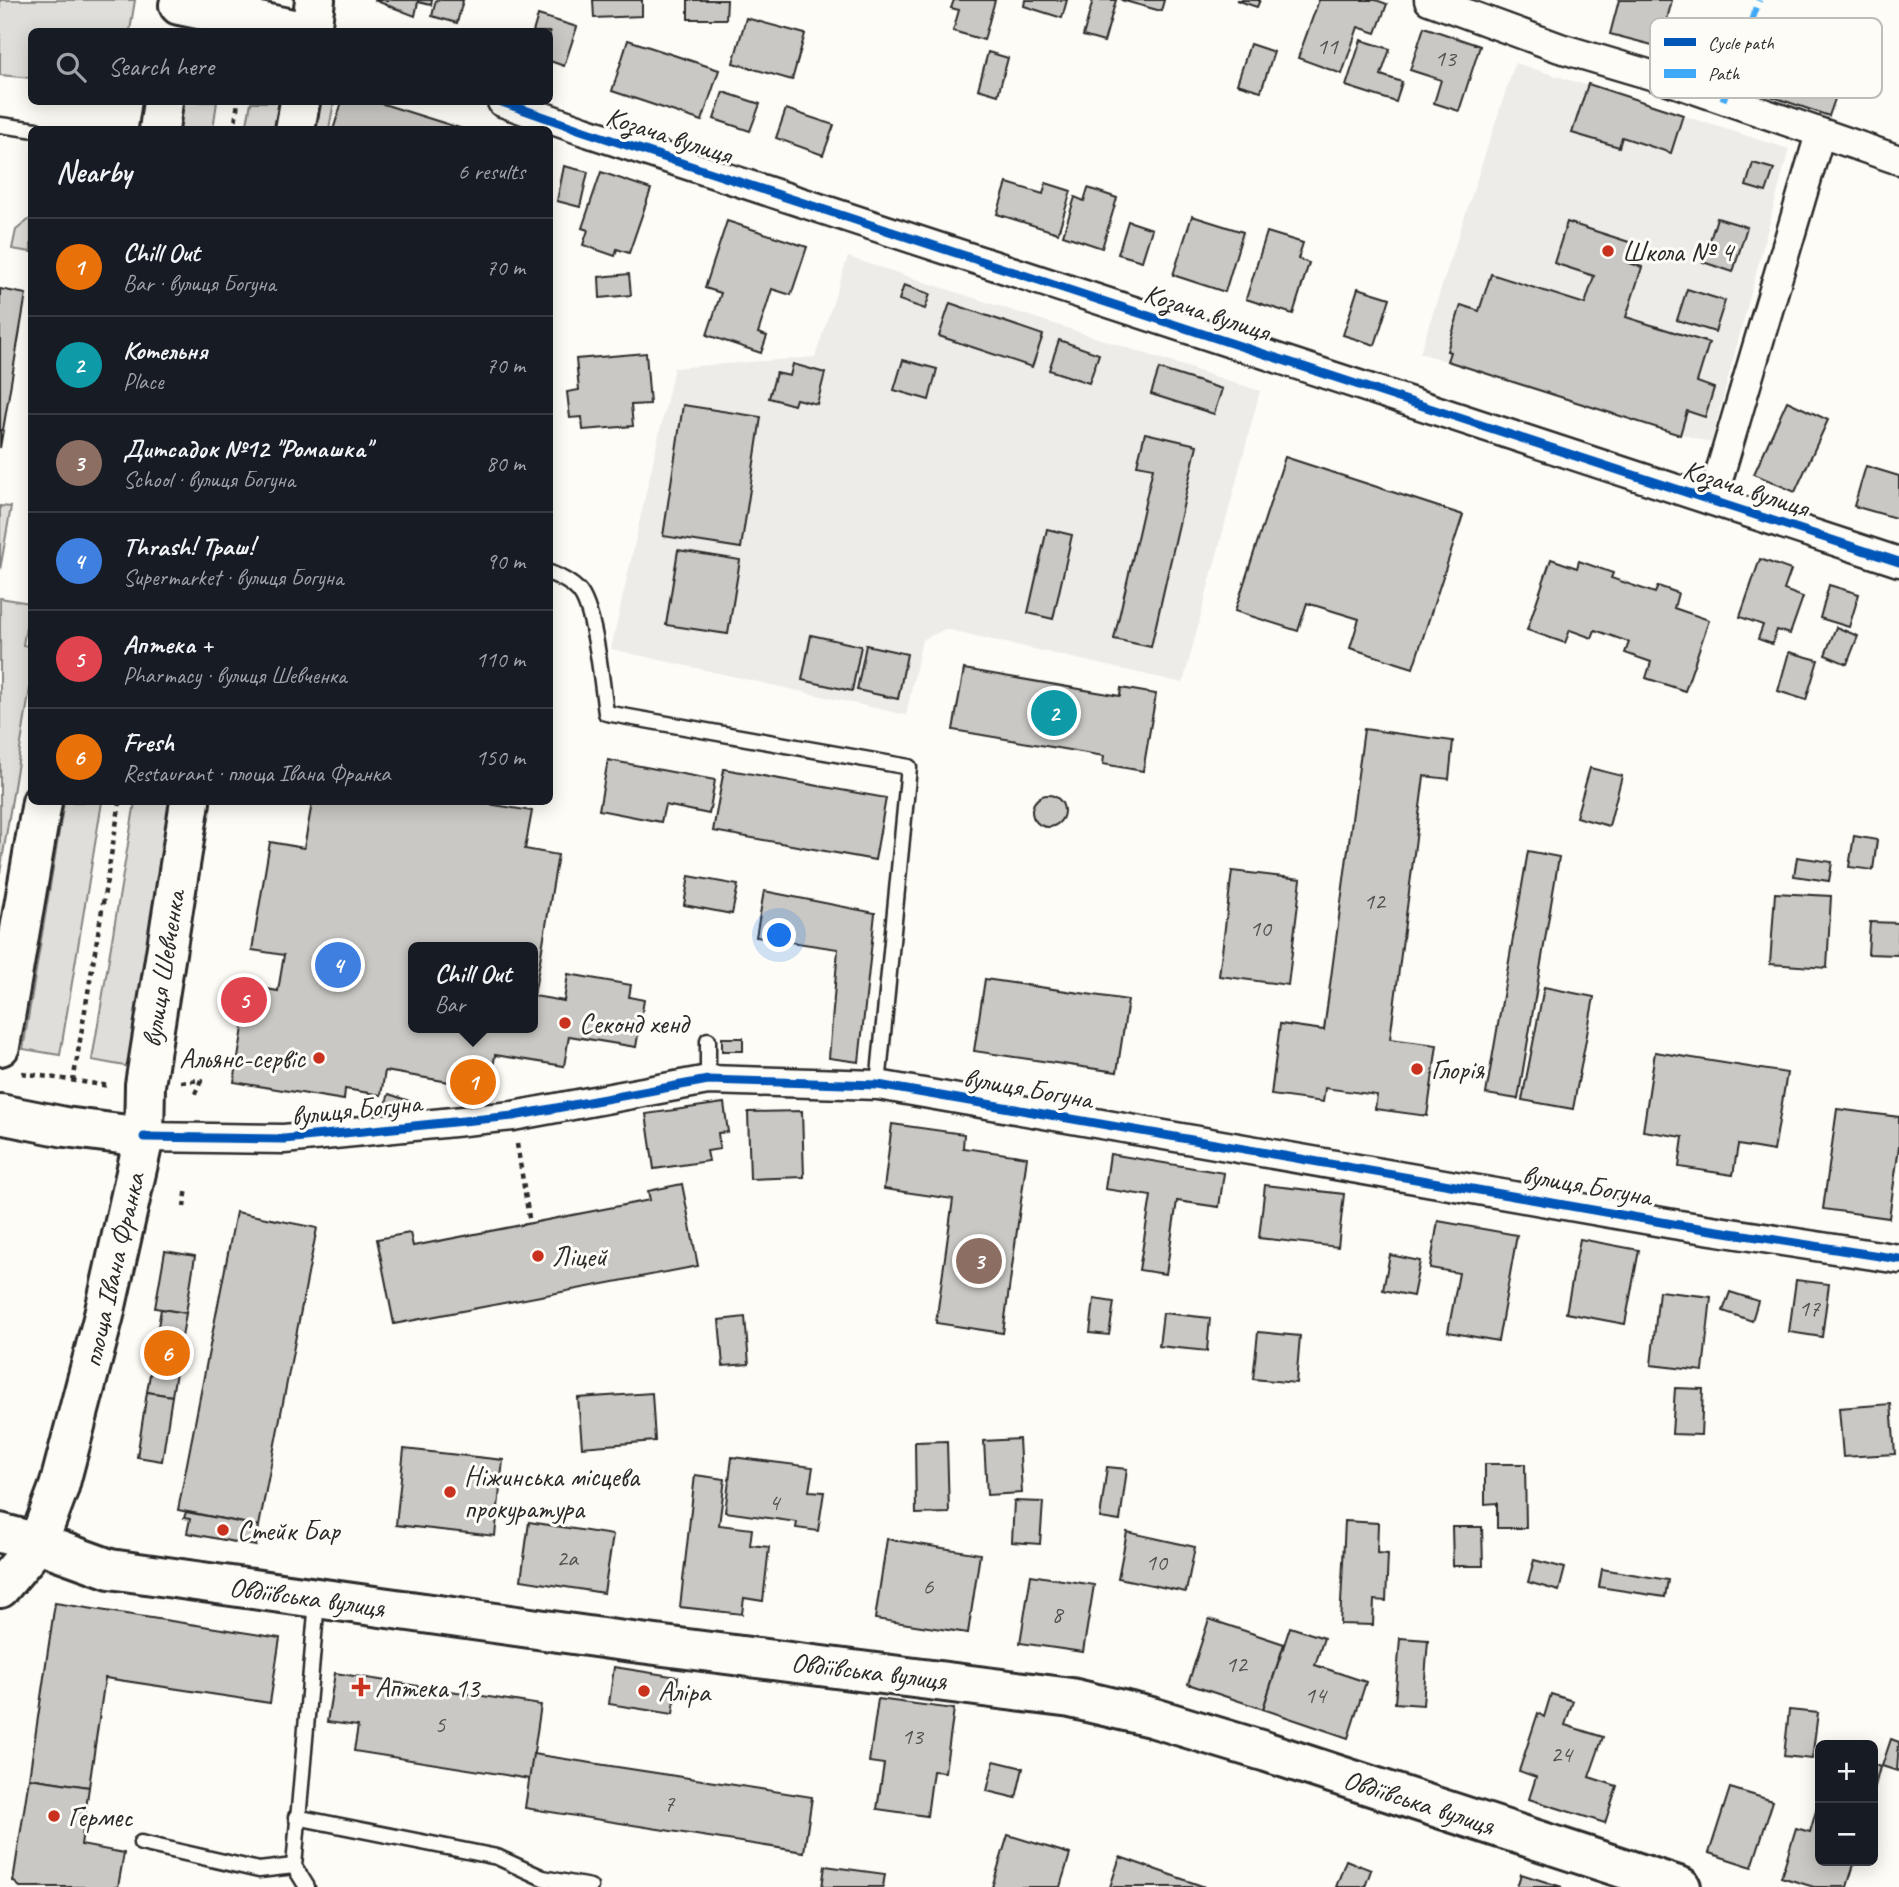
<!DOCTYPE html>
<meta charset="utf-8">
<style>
body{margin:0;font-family:Caveat,sans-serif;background:#242831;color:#f1f3f6}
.controls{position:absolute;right:21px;bottom:21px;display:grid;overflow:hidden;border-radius:10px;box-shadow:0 4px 18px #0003}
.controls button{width:63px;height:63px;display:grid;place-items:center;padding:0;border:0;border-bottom:2px solid #363941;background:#171b24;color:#f1f3f6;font:35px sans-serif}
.you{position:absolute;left:780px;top:936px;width:24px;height:24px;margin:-18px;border:5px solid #fff;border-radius:50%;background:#1a73e8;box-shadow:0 0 0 10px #1a73e833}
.badge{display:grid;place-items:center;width:46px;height:46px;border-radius:50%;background:#db2777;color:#fff;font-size:23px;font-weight:700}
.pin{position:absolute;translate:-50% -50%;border:4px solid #fff;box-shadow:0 2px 7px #0006}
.popup{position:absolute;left:408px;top:942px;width:130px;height:91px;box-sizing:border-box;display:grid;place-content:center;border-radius:10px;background:#171b24;filter:drop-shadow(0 2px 5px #0005);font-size:23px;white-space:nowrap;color:#9ea1a6}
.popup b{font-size:26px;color:#f1f3f6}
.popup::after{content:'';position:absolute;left:50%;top:100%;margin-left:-14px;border:14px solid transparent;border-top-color:#171b24}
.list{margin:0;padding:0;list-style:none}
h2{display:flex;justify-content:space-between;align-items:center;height:91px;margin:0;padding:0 28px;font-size:30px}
h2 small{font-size:23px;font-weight:400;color:#9ea1a6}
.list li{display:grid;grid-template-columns:46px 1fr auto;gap:21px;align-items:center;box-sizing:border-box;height:98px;padding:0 28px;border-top:2px solid #363941}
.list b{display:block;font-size:26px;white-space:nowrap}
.list p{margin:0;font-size:23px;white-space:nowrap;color:#9ea1a6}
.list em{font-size:23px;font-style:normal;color:#9ea1a6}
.icon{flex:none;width:38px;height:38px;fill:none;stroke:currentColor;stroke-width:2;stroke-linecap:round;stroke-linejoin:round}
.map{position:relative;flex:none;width:1899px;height:1887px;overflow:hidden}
.search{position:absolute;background:#171b24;box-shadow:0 4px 18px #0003;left:28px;top:28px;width:525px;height:77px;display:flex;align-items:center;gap:18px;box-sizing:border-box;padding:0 24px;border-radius:10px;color:#9ea1a6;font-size:26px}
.panel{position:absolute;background:#171b24;box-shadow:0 4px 18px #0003;left:28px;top:126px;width:525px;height:679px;border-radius:10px}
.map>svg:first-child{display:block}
</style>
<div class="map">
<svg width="1899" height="1887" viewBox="0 0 1899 1887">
<rect width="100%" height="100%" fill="#fdfcf7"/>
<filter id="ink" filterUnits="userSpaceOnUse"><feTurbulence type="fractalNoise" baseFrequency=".0143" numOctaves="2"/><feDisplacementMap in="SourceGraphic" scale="14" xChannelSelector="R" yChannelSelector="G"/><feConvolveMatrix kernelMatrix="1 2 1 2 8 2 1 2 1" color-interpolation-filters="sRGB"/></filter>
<g filter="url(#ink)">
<g fill="#edece8">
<polygon points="1515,63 1789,149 1711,443 1420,353"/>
<polygon points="848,257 1260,391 1183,683 945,629 922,640 906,715 611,649 674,368 815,357"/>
</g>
<g fill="#dfdeda" stroke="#858482" stroke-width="2">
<polygon points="0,0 135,0 130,31 32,32 31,78 0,75"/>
<polygon points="180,102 217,102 213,129 175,130"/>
<polygon points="251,102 290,102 285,129 246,130"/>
<polygon points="315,102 334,102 329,129 310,130"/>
<polygon points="31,218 31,252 12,249 16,230"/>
<polygon points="0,506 11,507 0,570"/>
<polygon points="0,598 30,603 23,645 32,647 31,682 0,873"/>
<polygon points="64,802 102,802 60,1055 23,1049"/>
<polygon points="135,802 174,802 130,1067 92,1060"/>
</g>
<g fill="#c9c8c4" stroke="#2b2b2b" stroke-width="2" fill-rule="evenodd">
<polygon points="374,0 432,0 431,5 418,2 415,16"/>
<polygon points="436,0 463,0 457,23 432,16"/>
<polygon points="593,0 642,0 642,16 594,18"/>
<polygon points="688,0 727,0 726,19 688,19"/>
<polygon points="954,0 995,0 984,40 953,31 959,10 951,8"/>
<polygon points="1025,0 1067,0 1062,18 1024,6"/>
<polygon points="1093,0 1116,0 1104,42 1083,36"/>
<polygon points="1121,0 1164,0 1161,11"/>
<polygon points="1236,0 1260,0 1257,7"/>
<polygon points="1319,0 1376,0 1387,4 1376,33 1358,27 1342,74 1298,58"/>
<polygon points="1619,0 1672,0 1660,47 1610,34"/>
<polygon points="538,15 577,27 564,66 550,61 550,32 533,32"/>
<polygon points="746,18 805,34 792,80 733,63"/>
<polygon points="1424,27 1480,46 1459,111 1434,103 1441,80 1410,70"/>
<polygon points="1762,32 1848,62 1829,116 1744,87"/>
<polygon points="628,40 719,70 702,121 612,91"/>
<polygon points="1361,40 1390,49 1381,75 1402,82 1396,102 1346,86"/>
<polygon points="1250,44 1274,52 1261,91 1237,84"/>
<polygon points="988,52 1008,58 998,95 978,89"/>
<polygon points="1588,84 1683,115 1671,153 1622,137 1619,147 1572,133"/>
<polygon points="723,92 760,104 750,131 714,119"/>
<polygon points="342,102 377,102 466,130 333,130"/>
<polygon points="786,109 834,125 823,155 776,138"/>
<polygon points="1753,163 1774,169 1766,192 1746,186"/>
<polygon points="564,166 588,172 580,207 557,201"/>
<polygon points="601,172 651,189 629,253 617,249 615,256 583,245 588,230 582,228"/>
<polygon points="1007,183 1043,194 1046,183 1071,191 1058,233 997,214"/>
<polygon points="1088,188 1117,198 1102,248 1063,235 1075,197 1084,201"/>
<polygon points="1192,216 1243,232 1225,292 1173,275"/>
<polygon points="1717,218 1747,227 1733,272 1703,262"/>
<polygon points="727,221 807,247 791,295 772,289 758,333 767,336 761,353 707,335 721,293 705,288"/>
<polygon points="1128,221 1152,229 1142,261 1118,254"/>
<polygon points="1567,222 1632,243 1626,262 1642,267 1626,317 1709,343 1697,382 1714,388 1705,417 1687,411 1680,435 1447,361 1450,352 1447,351 1461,305 1479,311 1491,274 1585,304 1594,276 1554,263"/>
<polygon points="1267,232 1303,243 1298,259 1309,263 1293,314 1246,299"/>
<polygon points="629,274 631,295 600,298 599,277"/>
<polygon points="904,285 930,294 925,309 899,300"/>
<polygon points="1358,288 1390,298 1375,345 1343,335"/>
<polygon points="0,289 26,294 0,448"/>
<polygon points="1687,289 1725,301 1715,332 1677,320"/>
<polygon points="950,303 1043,335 1032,367 939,336"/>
<polygon points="1059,340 1099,354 1089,383 1049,370"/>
<polygon points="646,353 650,404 631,405 633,426 583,430 582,417 570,418 567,392 579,390 576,359"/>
<polygon points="903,360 937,369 929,400 894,390"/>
<polygon points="793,364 825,373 817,404 796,399 794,405 769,398 776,373 790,376"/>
<polygon points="1159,369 1222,389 1214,414 1151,394"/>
<polygon points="1787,401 1828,420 1795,492 1754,474"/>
<polygon points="683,405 761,417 741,548 663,536"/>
<polygon points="1145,433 1197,445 1151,647 1114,639 1153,468 1137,465"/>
<polygon points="1285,457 1463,515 1413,668 1350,648 1359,619 1307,603 1298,631 1235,611"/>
<polygon points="1866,466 1899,476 1899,519 1854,506"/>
<polygon points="1047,529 1072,535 1053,619 1028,613"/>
<polygon points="678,550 740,560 728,634 666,625"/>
<polygon points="1551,559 1577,568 1579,561 1613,573 1611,578 1655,593 1658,586 1678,593 1674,608 1709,620 1685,691 1646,678 1651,662 1625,653 1629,642 1595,630 1592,638 1570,630 1565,643 1527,630"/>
<polygon points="1760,559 1791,570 1784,590 1803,597 1790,634 1777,630 1772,644 1758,639 1763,625 1740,617"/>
<polygon points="1829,585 1859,594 1849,627 1820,618"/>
<polygon points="1836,627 1858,636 1847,664 1825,655"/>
<polygon points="811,635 861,646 852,691 802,680"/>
<polygon points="866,645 907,654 898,699 857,690"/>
<polygon points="1789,652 1818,660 1806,700 1778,691"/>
<polygon points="964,669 1120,696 1121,688 1156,694 1143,771 1103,764 1104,756 953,730"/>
<polygon points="1364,729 1453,741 1449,779 1424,776 1390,1039 1437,1045 1427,1116 1375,1109 1377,1095 1325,1088 1323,1102 1271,1095 1280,1024 1324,1030"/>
<polygon points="608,760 715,780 709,814 665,805 661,822 599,810"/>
<polygon points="1590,768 1622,776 1609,826 1576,817"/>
<polygon points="724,769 886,798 875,860 713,831"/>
<circle cx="1048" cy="811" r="16"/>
<path d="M 304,802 L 489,802 L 488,804 L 532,811 L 525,849 L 558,855 L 534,996 L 564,1001 L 568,974 L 631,985 L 629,997 L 644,1000 L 636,1047 L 569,1036 L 564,1066 L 495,1055 L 490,1089 L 385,1071 L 381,1095 L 345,1089 L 344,1100 L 234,1082 L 250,986 L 278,991 L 284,955 L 252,950 L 270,842 L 304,848 L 312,803 ZM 414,947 L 532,947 L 532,1028 L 414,1028 Z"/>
<polygon points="1854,836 1877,840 1873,870 1849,867"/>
<polygon points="1528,851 1559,857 1518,1099 1486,1094"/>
<polygon points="1797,857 1832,862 1829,881 1794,876"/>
<polygon points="1232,871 1301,879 1288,985 1219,976"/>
<polygon points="689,876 738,885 732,914 684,905"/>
<polygon points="764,891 875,913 859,1062 829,1058 838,949 756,937"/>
<polygon points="1775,893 1831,896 1827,968 1770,964"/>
<polygon points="1870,922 1899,923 1898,955 1868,954"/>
<polygon points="985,979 1128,1000 1117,1072 974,1051"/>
<polygon points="1544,987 1594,997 1573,1109 1522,1100"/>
<rect x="722" y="1038" width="21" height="13"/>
<polygon points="1655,1052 1787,1073 1774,1151 1738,1145 1733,1175 1679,1167 1683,1137 1643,1131"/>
<polygon points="389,1094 409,1101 406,1112 385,1105"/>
<polygon points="724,1103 728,1132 718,1133 720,1149 707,1151 709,1161 654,1169 646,1114"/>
<polygon points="1837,1109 1899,1117 1899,1147 1889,1218 1823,1209"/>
<polygon points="802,1111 804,1177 750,1179 748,1112"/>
<polygon points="892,1124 964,1134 963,1148 1027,1157 1003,1333 936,1323 953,1199 884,1189"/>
<polygon points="1110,1154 1224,1173 1219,1207 1177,1201 1166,1274 1139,1270 1151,1196 1105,1189"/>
<polygon points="682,1184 698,1266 394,1324 377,1239 410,1233 413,1246 650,1200 648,1191"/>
<polygon points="1265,1185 1344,1194 1338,1247 1259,1238"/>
<polygon points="236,1212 317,1228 259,1526 178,1510"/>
<polygon points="1438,1221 1517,1235 1498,1341 1448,1332 1459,1273 1430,1268"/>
<polygon points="1580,1239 1639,1250 1625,1324 1566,1313"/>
<polygon points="165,1251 195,1256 186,1313 155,1308"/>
<polygon points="1390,1255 1420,1261 1413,1296 1383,1290"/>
<polygon points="1796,1280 1829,1284 1822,1337 1789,1332"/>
<polygon points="1659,1291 1711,1297 1703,1371 1651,1365"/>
<polygon points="1730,1292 1758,1301 1752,1321 1723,1311"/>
<polygon points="1094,1299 1114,1302 1109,1335 1090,1333"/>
<polygon points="161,1309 186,1313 172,1396 147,1392"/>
<polygon points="1163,1313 1210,1318 1207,1351 1159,1346"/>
<polygon points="745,1317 749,1364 723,1366 719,1320"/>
<polygon points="1258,1332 1300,1336 1296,1383 1253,1379"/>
<polygon points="1675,1388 1703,1389 1701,1435 1672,1434"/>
<polygon points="147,1392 172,1396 162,1461 137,1457"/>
<polygon points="652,1393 655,1441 582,1447 578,1398"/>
<polygon points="1891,1404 1895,1454 1843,1457 1839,1408"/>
<polygon points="1019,1439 1022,1493 987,1495 984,1441"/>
<polygon points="947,1441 949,1513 916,1514 915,1442"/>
<polygon points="404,1449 503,1460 495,1536 396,1525"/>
<polygon points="732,1457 813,1467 809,1491 824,1492 818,1531 796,1528 797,1522 725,1512"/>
<polygon points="1485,1464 1525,1464 1526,1528 1497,1528 1497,1503 1485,1504"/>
<polygon points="1107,1467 1127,1469 1120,1521 1100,1518"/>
<polygon points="695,1475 725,1479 719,1525 752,1529 750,1545 769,1547 763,1601 744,1598 742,1614 680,1607"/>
<polygon points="1014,1501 1043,1502 1040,1544 1012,1542"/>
<polygon points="186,1512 259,1526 256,1546 187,1533 190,1519 184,1518"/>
<polygon points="1345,1521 1378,1523 1377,1553 1388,1554 1386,1601 1374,1600 1373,1625 1340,1624"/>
<polygon points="529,1522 613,1535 604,1593 521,1580"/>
<polygon points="1452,1527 1482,1527 1483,1566 1453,1566"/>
<polygon points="1127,1532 1195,1547 1186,1592 1118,1578"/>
<polygon points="887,1539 980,1554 968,1633 875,1619"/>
<polygon points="1534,1560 1565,1568 1559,1591 1528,1582"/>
<polygon points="1602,1569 1668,1580 1665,1597 1599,1587"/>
<polygon points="1031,1575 1094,1585 1083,1652 1020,1643"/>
<polygon points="55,1603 280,1638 270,1703 105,1678 89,1787 29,1778"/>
<polygon points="1209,1619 1284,1644 1263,1709 1188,1684"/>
<polygon points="1290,1627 1324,1638 1315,1665 1366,1682 1348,1738 1263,1709"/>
<polygon points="1400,1638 1428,1640 1423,1705 1395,1703"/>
<polygon points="614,1667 678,1677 673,1714 609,1704"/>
<polygon points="335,1673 541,1705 530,1779 354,1751 358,1726 327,1722"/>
<polygon points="1551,1694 1573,1701 1565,1725 1603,1737 1589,1777 1617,1786 1605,1823 1529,1799 1536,1777 1519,1771 1538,1713 1544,1717"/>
<polygon points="878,1699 954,1709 945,1772 933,1771 927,1816 877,1809 884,1764 869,1762"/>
<polygon points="1789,1710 1818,1713 1812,1759 1784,1756"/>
<polygon points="1891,1739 1899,1742 1897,1771 1882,1766"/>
<polygon points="533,1754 812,1797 804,1852 525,1808"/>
<polygon points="994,1761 1023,1768 1016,1798 987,1791"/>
<polygon points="1873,1764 1880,1767 1874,1790 1873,1790"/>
<polygon points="29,1778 89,1787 81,1845 124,1853 118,1887 20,1887 13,1881"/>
<polygon points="1730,1788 1773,1801 1752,1867 1709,1853"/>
<polygon points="1818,1804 1820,1805 1820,1861 1855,1861 1847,1887 1814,1887 1781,1877 1796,1828 1810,1832"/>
<polygon points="1008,1835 1070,1854 1060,1887 992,1887"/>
<polygon points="1120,1857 1205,1887 1110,1887"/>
<polygon points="1346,1860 1371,1870 1365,1887 1336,1887"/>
<polygon points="825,1866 885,1874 883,1887 822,1887"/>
<polygon points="1521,1874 1562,1887 1517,1887"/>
</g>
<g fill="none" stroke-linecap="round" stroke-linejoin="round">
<defs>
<g id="lane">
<polyline points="0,125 36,130"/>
<path d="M 550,573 C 560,577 570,582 578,590 C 595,607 602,685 606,713 L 909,767 L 878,1085"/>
<polyline points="708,1080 708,1040"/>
<polyline points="296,1817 497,1857 543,1878 590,1887"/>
<polyline points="141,1843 259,1870 294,1866"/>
<polyline points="307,1887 294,1866 317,1601"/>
</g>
<g id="street">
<polyline points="1429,0 1560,48 1668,80 1899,160"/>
<polyline points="502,102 584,131 1899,562"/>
<polyline points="1712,500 1820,134"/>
<polyline points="144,1137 284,1139 513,1116 708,1080 878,1085 1673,1224 1899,1259"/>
</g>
<polyline id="secondary" points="38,1543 110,1569 609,1639 1071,1698 1151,1717 1267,1752 1681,1887"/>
<g id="primary">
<polyline points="179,5 307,32"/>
<polyline points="311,32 315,0"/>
<polyline points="159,130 163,102"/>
<polyline points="295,130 300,102"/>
<polyline points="0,1046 42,802"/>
<polyline points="0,1114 65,1127 144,1137"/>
<polyline points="0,1533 38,1543"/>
<polyline points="0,1588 38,1543 59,1487 104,1315 144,1137 145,1085 190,802"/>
</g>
</defs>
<use href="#lane" stroke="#2b2b2b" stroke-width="19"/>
<use href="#street" stroke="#2b2b2b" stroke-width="33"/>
<use href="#secondary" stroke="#2b2b2b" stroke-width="44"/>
<use href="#primary" stroke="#2b2b2b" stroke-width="44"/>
<g stroke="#2b2b2b" stroke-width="4.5" stroke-dasharray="5 5" stroke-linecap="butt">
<polyline points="234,130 238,102"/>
<polyline points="22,1073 110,1086"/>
<polyline points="73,1082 120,802"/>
<polyline points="181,1082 201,1080 195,1094"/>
<polyline points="517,1144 530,1224"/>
<polyline points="184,1207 187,1188"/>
</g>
<use href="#lane" stroke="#fdfcf7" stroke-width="14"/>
<use href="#street" stroke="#fdfcf7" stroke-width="28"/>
<use href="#secondary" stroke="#fdfcf7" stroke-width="38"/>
<use href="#primary" stroke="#fdfcf7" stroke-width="38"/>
<polyline stroke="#3fa9f5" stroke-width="7" stroke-dasharray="14 7" stroke-linecap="butt" points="1723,100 1759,0"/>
<defs>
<g id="cycleway">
<polyline points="502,102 584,131 1899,562"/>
<polyline points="144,1137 284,1139 513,1116 708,1080 878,1085 1673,1224 1899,1259"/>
</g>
</defs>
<use href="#cycleway" stroke="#fdfcf7" stroke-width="13"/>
<use href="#cycleway" stroke="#0057b8" stroke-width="9"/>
</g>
</g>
<g fill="#c8321e" stroke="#fdfcf7" stroke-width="2.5">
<circle cx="1608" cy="251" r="7"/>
<circle cx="565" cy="1023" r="7"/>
<circle cx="319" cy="1058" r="7"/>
<circle cx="1417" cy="1069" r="7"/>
<circle cx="538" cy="1256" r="7"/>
<circle cx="450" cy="1492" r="7"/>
<circle cx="223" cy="1530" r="7"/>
<path d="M357.5 1676.5h7v7h7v7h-7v7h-7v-7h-7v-7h7z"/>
<circle cx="644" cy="1691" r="7"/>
<circle cx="54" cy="1816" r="7"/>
</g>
<g text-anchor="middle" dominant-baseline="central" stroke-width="6" stroke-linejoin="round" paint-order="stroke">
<g font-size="24" fill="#525251">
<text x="1327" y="46">11</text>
<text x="1445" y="58">13</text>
<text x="1374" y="901">12</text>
<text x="1260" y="928">10</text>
<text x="1809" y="1308">17</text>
<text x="774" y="1502">4</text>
<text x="567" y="1558">2а</text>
<text x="1156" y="1562">10</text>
<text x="928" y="1586">6</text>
<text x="1057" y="1614">8</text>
<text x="1236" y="1664">12</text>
<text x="1315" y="1695">14</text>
<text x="440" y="1724">5</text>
<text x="912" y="1736">13</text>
<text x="1561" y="1754">24</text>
<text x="669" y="1803">7</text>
</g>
<g font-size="28" fill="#2b2b2b" stroke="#fdfcf7">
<text transform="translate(669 135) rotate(18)">Козача вулиця</text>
<text transform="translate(1207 312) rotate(18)">Козача вулиця</text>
<text transform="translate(1746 488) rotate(18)">Козача вулиця</text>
<text transform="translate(163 969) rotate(-81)">вулиця Шевченка</text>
<text transform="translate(1028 1088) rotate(10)">вулиця Богуна</text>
<text transform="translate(356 1109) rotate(-6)">вулиця Богуна</text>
<text transform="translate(1587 1185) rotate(10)">вулиця Богуна</text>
<text transform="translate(113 1270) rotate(-77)">площа Івана Франка</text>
<text transform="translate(307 1597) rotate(8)">Овдіївська вулиця</text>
<text transform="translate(869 1671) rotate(7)">Овдіївська вулиця</text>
<text transform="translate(1419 1802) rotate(18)">Овдіївська вулиця</text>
</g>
<g font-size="28" fill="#2b2b2b" stroke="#fdfcf7" text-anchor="start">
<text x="1622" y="251">Школа № 4</text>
<text x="579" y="1023">Секонд хенд</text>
<text x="305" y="1058" text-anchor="end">Альянс-сервіс</text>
<text x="1431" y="1069">Глорія</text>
<text x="552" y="1256">Ліцей</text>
<text x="464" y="1476">Ніжинська місцева<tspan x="464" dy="32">прокуратура</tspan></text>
<text x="237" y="1530">Стейк Бар</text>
<text x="375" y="1687">Аптека 13</text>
<text x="658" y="1691">Аліра</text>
<text x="68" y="1816">Гермес</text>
</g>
</g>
<rect x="1650" y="18" width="232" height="80" rx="10" fill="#fdfcf7" stroke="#bebdba" stroke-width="2"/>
<rect x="1664" y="38" width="32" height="8" fill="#0057b8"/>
<rect x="1664" y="69" width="32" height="9" fill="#3fa9f5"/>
<g font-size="19" fill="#2b2b2b">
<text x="1708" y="49">Cycle path</text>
<text x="1708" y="80">Path</text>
</g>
</svg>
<div class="controls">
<button>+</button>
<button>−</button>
</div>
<div class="you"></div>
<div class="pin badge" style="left:473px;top:1082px;background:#e8710a">1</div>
<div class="popup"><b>Chill Out</b>Bar</div>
<div class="pin badge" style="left:1054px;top:713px;background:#0f9aa8">2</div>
<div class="pin badge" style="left:979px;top:1261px;background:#8d6e63">3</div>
<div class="pin badge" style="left:338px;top:965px;background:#3f7fe0">4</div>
<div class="pin badge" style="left:244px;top:1000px;background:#e0444e">5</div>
<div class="pin badge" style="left:167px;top:1353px;background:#e8710a">6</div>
<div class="search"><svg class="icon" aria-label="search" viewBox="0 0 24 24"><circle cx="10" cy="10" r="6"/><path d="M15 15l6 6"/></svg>Search here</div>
<section class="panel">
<h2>Nearby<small>6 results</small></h2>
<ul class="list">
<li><span class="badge" style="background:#e8710a">1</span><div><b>Chill Out</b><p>Bar · вулиця Богуна</p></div><em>70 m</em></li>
<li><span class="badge" style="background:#0f9aa8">2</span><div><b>Котельня</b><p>Place</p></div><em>70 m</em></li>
<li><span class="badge" style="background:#8d6e63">3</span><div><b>Дитсадок №12 &quot;Ромашка&quot;</b><p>School · вулиця Богуна</p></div><em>80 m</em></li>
<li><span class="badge" style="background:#3f7fe0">4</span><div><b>Thrash! Траш!</b><p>Supermarket · вулиця Богуна</p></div><em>90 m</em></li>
<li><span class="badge" style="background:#e0444e">5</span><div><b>Аптека +</b><p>Pharmacy · вулиця Шевченка</p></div><em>110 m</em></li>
<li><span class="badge" style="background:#e8710a">6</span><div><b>Fresh</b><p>Restaurant · площа Івана Франка</p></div><em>150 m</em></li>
</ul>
</section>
</div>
